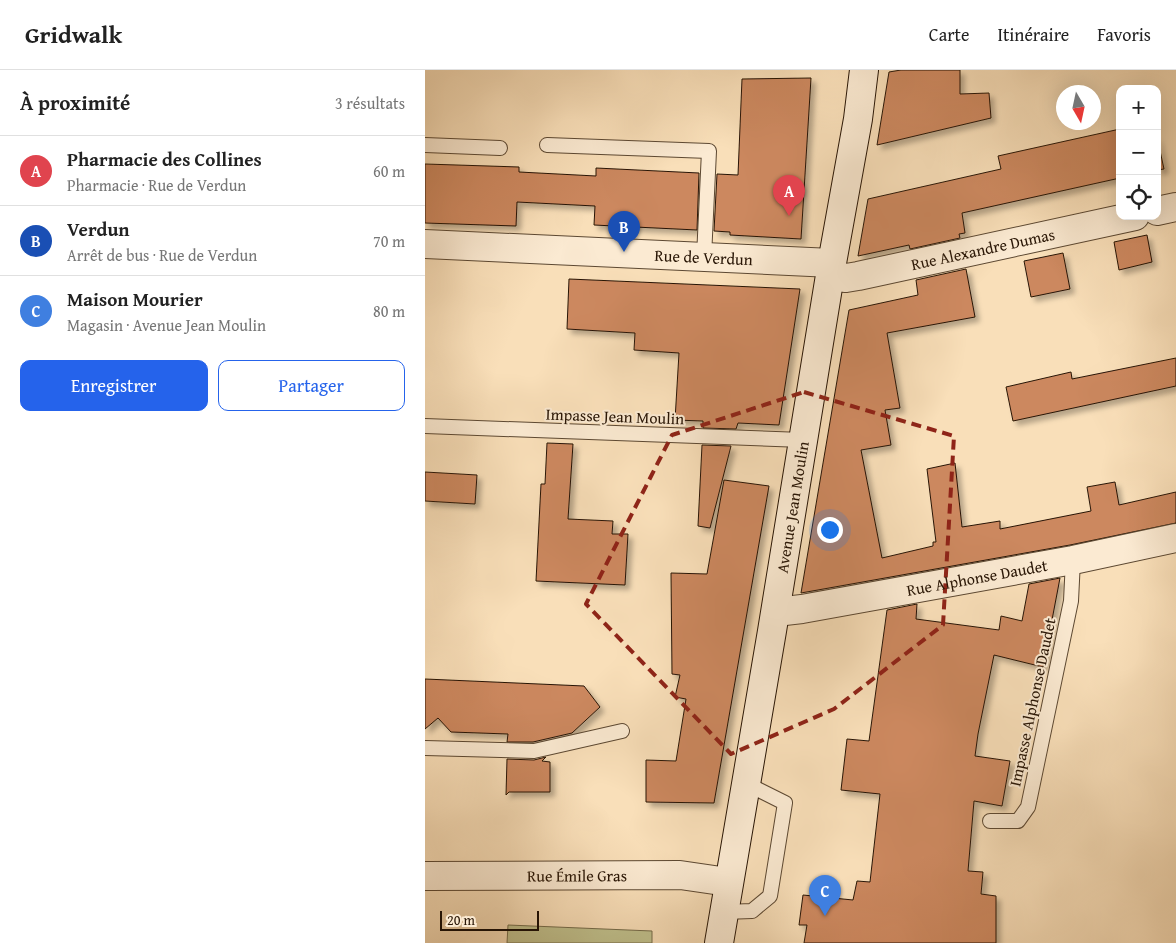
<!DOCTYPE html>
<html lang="fr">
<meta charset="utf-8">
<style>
body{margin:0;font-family:"Gentium Book Plus",serif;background:#f6f6f6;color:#222}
.controls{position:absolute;right:15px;top:15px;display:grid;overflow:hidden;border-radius:10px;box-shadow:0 5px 20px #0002}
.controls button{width:45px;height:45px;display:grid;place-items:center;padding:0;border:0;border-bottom:1px solid #e0e0e0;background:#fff;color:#222;font:25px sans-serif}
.compass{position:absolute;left:631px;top:15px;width:45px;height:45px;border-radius:50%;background:#fff;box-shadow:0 5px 20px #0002;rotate:171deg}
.scale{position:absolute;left:15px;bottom:12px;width:99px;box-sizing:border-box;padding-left:5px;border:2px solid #281505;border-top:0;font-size:14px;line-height:18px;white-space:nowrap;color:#281505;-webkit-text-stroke:4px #fbead2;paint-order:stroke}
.you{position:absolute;left:404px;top:459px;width:18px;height:18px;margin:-12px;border:4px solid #fff;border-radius:50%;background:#1a73e8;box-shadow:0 0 0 8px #1a73e833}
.badge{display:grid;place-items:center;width:32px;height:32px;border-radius:50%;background:#2563eb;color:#fff;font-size:16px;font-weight:700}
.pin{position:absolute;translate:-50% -41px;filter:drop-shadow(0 1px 2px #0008)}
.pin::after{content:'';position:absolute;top:26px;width:18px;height:15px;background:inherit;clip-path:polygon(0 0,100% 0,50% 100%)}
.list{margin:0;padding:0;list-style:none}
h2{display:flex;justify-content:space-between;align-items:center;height:65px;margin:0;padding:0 20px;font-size:21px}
h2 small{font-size:16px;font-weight:400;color:#767676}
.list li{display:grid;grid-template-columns:32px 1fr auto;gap:15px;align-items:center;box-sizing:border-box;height:70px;padding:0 20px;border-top:1px solid #e0e0e0}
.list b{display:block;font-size:19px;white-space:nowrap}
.list p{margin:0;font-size:16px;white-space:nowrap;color:#767676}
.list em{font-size:16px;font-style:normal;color:#767676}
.actions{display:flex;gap:10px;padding:15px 20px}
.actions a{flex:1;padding:11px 0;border:1px solid #2563eb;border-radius:10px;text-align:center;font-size:18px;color:#2563eb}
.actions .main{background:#2563eb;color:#fff}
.icon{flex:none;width:28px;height:28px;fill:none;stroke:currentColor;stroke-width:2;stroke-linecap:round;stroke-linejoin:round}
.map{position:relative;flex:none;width:751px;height:873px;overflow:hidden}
header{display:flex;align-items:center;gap:30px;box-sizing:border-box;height:70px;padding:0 25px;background:#fff;border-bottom:1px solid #e0e0e0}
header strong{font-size:24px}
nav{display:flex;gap:28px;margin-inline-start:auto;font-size:18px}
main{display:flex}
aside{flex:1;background:#fff}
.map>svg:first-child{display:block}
</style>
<header>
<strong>Gridwalk</strong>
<nav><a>Carte</a><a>Itinéraire</a><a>Favoris</a></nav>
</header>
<main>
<aside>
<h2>À proximité<small>3 résultats</small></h2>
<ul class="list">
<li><span class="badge" style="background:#e0444e">A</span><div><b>Pharmacie des Collines</b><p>Pharmacie · Rue de Verdun</p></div><em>60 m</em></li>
<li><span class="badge" style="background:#1a4fb4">B</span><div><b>Verdun</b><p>Arrêt de bus · Rue de Verdun</p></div><em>70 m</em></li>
<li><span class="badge" style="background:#3f7fe0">C</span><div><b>Maison Mourier</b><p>Magasin · Avenue Jean Moulin</p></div><em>80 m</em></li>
</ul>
<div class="actions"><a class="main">Enregistrer</a><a>Partager</a></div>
</aside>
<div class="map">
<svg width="751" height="873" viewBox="0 0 751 873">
<defs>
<filter id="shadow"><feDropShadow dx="4.5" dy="4.5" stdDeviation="2.5" flood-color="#0004"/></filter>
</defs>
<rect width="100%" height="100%" fill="#f9dfb9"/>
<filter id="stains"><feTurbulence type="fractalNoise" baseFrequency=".004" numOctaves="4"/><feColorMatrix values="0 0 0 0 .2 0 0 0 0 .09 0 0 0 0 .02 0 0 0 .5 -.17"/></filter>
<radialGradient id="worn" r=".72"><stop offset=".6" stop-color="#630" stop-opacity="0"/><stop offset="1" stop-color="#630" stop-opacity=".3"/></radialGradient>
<polygon fill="#c0c18e" stroke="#746b4a" points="83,855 227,861 227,873 82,873"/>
<g fill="#cc885f" stroke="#281505" filter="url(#shadow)">
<polygon points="476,0 535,0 535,24 564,23 566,48 452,75 464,2"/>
<polygon points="386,8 376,169 305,165 305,162 289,161 292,104 313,105 317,9"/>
<polygon points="695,59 695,108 537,143 540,163 534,164 535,168 485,179 484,175 433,186 443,129 576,99 573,86"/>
<polygon points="732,67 739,99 732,100"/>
<polygon points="0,94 94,97 94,102 171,106 171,98 274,103 272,160 169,155 170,136 92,132 91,156 0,153"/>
<polygon points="722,165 727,192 694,200 689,172"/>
<polygon points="638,183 645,219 606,227 599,191"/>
<polygon points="541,199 550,247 462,263 475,338 460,340 466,375 436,380 457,488 508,476 508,472 511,472 502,399 530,393 537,457 575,451 575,459 666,441 662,417 690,412 694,435 751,422 751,453 645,475 376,523 424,240 493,225 491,210"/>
<polygon points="144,209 375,219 354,355 313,353 311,359 278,358 278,351 250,350 254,283 209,280 210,263 142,259"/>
<polygon points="751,288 751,316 588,351 581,317 646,302 647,309"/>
<polygon points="122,373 148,374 143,449 188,451 187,464 203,464 200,515 111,511 116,414 120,414"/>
<polygon points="277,375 306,376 285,458 273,456"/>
<polygon points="0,402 52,405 50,434 0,431"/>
<polygon points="299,410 344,416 289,733 221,732 221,690 251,691 261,629 250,627 255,605 247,604 246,503 282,504"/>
<polygon points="635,508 618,597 569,585 553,664 550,686 585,691 577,736 549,731 543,801 558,802 556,824 571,826 571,873 379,873 382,855 374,855 378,825 428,830 432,811 445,812 455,724 416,720 422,669 444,671 462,540 492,534 491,549 574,560 576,546 597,551 604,514"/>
<polygon points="0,609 159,616 175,637 147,663 108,672 82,672 83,664 26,662 13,648 0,659"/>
<polygon points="121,687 117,691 125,692 125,722 84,722 81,725 82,689 109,690"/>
</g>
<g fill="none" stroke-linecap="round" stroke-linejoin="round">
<defs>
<g id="service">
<polyline points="0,75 75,78"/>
<polyline points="122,75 284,81 279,187"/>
<polyline points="0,356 378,370"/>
<polyline points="0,678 109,681 197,661"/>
<polyline points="565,751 593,751 603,737 646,531 648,490"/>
<polyline points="299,842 327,841 345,826 360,733 320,713"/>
</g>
<g id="minor">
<polyline points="732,141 751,137"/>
<path id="s1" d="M 0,174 L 407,193"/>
<path id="s2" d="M 405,206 L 421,208 L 433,206 L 710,146"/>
<path id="s3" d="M 351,542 L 377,539 L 648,490 L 751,468"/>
<path id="s4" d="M 0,806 L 255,805 L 303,812"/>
</g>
<g id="secondary">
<path id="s5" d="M 294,873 L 347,561 L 407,193 L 433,49 L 439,0"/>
</g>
</defs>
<use href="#service" stroke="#5c4832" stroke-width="16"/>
<use href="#minor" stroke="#5c4832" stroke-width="30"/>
<use href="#secondary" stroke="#281505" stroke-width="30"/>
<use href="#service" stroke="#fbead2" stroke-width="14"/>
<use href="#minor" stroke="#fbead2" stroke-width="28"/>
<use href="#secondary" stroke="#fbead2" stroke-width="28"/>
</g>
<path fill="none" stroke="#8f2418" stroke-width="4" stroke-dasharray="10 6" stroke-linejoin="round" d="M 379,322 L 529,366 L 518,555 L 409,639 L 306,684 L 161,534 L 247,365 Z"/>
<g text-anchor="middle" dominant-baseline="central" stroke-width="4" stroke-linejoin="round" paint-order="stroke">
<g font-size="16" fill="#281505" stroke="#fbead2">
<text stroke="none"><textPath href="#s2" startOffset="156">Rue Alexandre Dumas</textPath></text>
<text stroke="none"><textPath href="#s1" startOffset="279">Rue de Verdun</textPath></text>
<text transform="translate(190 346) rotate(2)">Impasse Jean Moulin</text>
<text stroke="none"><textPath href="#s5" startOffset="442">Avenue Jean Moulin</textPath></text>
<text stroke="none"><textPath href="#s3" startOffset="204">Rue Alphonse Daudet</textPath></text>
<text transform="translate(607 632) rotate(-78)">Impasse Alphonse Daudet</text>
<text stroke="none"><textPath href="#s4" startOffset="152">Rue Émile Gras</textPath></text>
</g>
</g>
<rect width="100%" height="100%" filter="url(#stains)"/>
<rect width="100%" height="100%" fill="url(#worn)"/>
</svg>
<div class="controls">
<button>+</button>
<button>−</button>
<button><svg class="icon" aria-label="locate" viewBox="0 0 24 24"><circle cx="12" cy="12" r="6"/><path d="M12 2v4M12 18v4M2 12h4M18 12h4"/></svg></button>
</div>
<svg class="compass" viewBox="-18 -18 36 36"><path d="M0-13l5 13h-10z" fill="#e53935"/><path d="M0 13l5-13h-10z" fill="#767676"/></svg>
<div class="scale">20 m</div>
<div class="you"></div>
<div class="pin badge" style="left:364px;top:146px;background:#e0444e">A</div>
<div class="pin badge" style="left:199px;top:182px;background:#1a4fb4">B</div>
<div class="pin badge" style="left:400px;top:846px;background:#3f7fe0">C</div>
</div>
</main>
